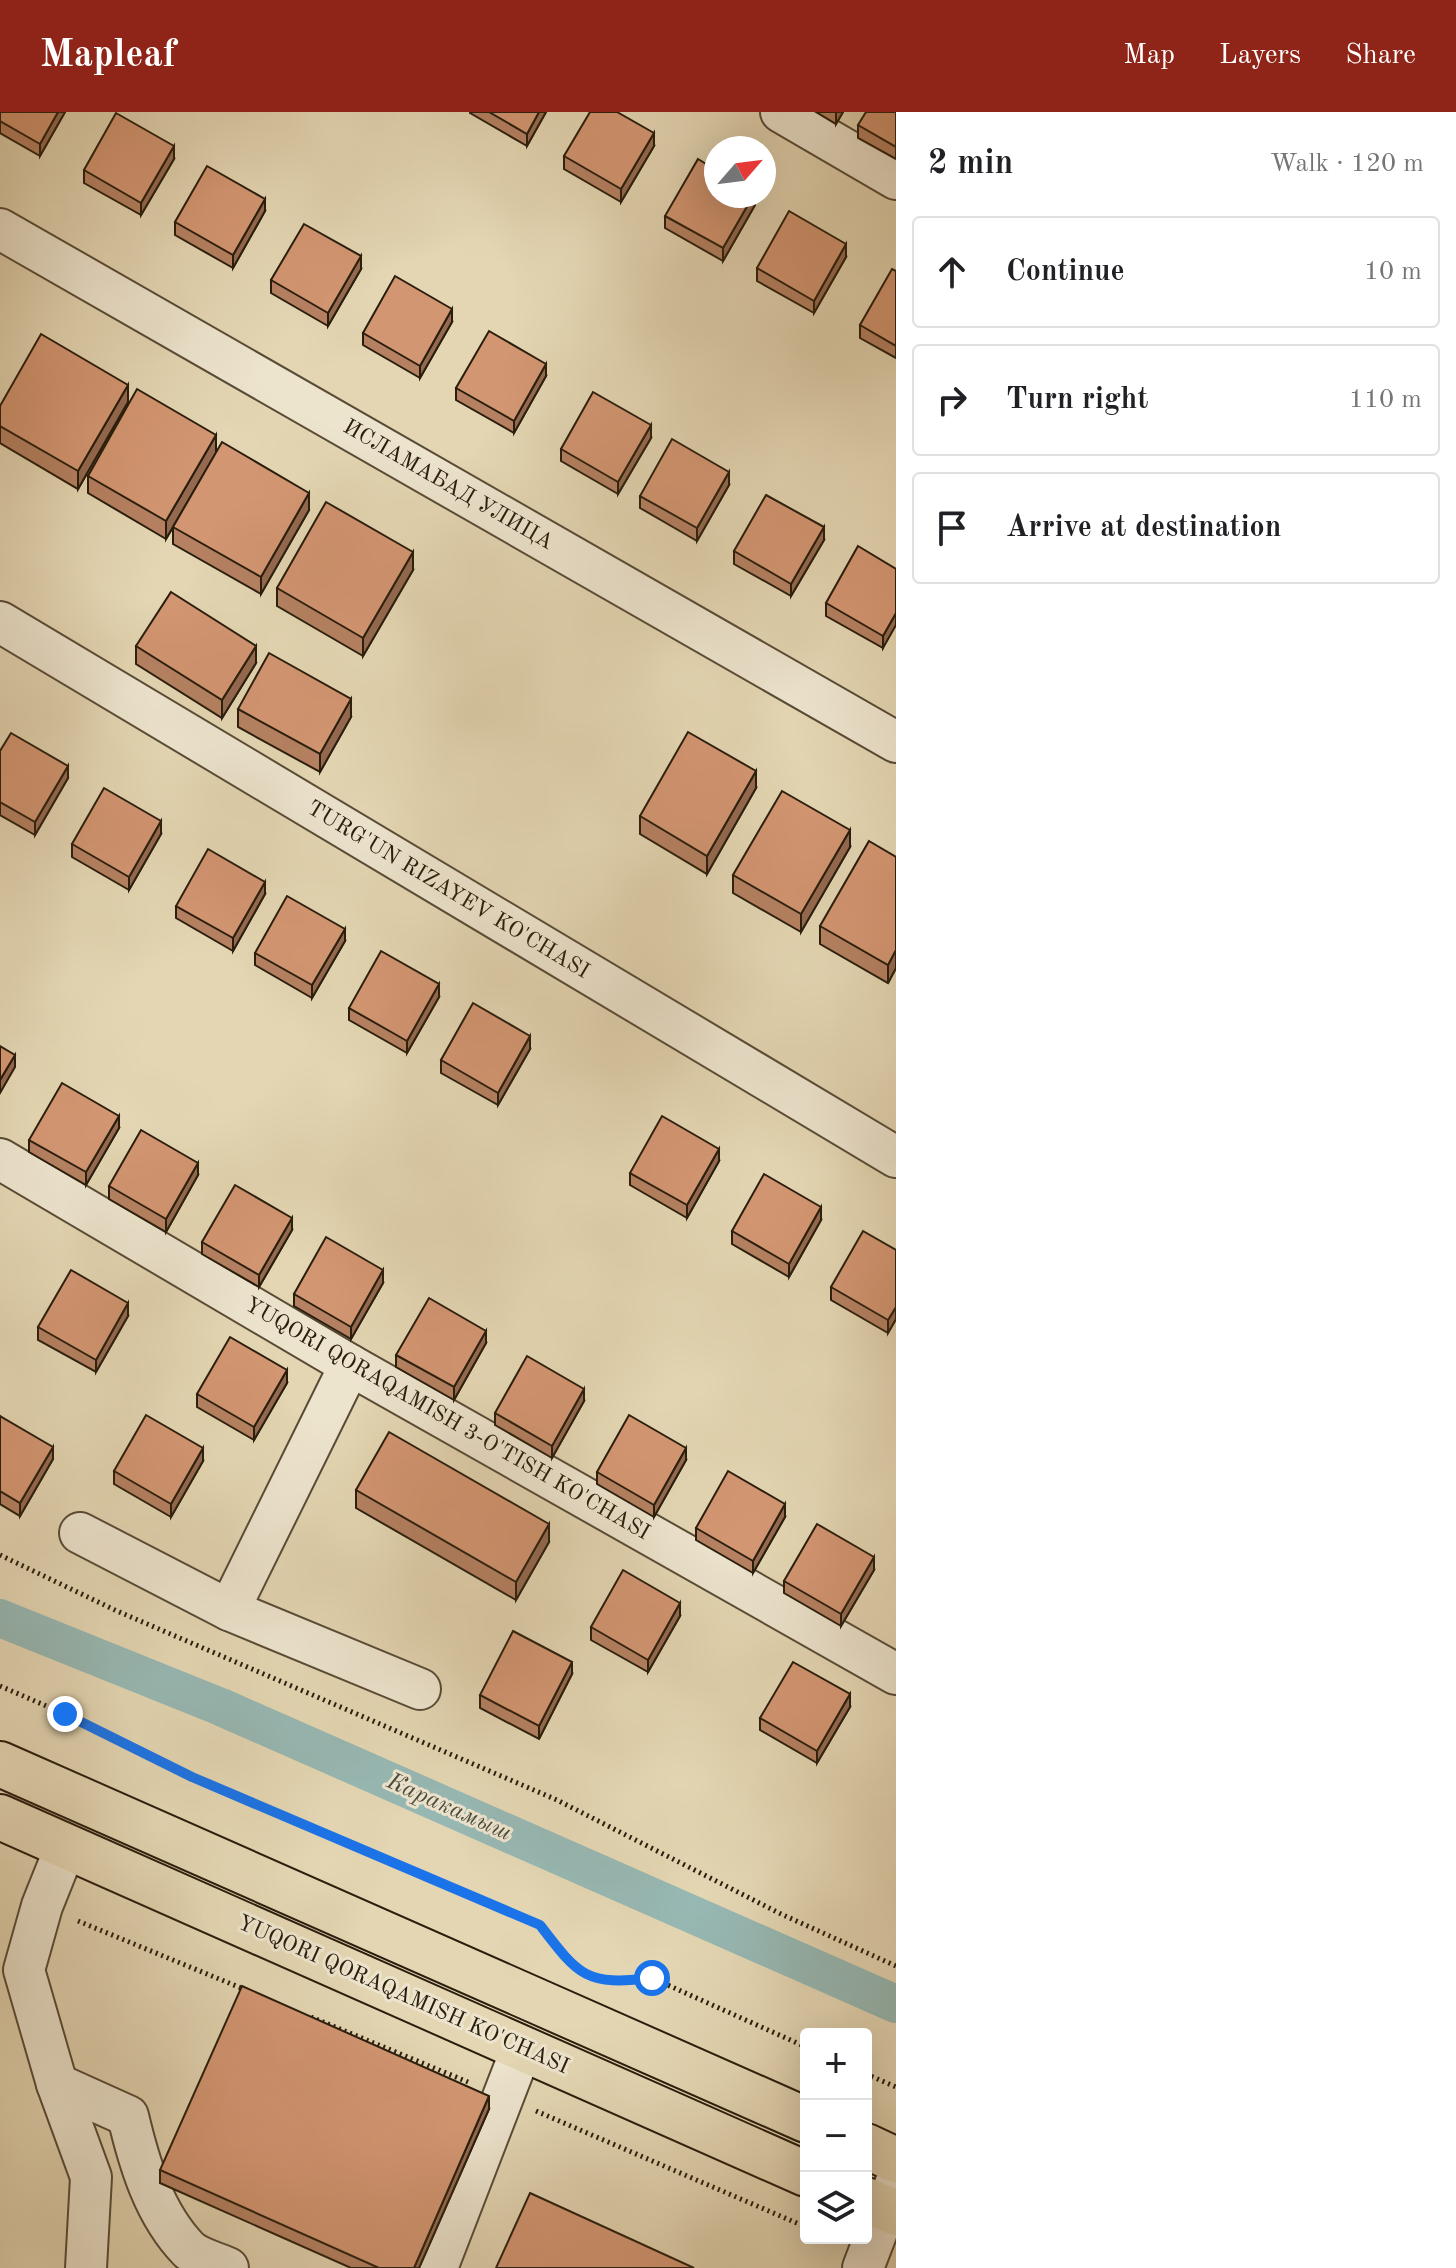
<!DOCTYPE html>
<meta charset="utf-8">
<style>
body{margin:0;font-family:"Old Standard TT",serif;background:#f2f2f2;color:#202124}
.controls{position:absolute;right:24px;bottom:24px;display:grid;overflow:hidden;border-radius:8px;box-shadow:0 8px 32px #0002}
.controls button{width:72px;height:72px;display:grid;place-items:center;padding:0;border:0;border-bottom:2px solid #e0e0e0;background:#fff;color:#202124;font:40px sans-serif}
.compass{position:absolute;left:704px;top:24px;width:72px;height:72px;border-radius:50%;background:#fff;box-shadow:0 8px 32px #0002;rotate:62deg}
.stop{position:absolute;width:24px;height:24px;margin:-18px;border:6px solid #1a73e8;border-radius:50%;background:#fff}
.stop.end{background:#1a73e8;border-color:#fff;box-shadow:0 2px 8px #0008}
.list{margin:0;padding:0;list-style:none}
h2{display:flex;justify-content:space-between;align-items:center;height:104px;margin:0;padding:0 32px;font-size:34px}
h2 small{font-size:26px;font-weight:400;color:#757577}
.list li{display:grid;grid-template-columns:52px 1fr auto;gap:24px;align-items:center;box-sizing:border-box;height:112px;margin:0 16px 16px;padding:0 16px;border:2px solid #e0e0e0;border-radius:8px}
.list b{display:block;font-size:30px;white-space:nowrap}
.list em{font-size:26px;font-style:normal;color:#757577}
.icon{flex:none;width:44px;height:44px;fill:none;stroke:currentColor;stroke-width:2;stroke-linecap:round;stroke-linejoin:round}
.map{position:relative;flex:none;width:896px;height:2156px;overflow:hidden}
header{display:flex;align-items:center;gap:48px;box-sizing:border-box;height:112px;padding:0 40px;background:#8f2418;color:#fff}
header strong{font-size:38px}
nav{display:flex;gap:44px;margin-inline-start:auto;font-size:28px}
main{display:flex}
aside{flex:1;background:#fff}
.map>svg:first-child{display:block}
</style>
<header>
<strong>Mapleaf</strong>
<nav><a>Map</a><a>Layers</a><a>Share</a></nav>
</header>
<main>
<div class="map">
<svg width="896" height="2156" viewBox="0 0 896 2156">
<rect width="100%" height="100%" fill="#e4d6b3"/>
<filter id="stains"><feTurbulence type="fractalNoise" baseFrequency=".0025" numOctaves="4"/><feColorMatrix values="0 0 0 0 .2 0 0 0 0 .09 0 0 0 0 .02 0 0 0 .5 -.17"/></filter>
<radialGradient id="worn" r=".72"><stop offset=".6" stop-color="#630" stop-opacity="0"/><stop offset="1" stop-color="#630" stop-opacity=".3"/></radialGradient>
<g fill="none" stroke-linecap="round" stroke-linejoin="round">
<polyline stroke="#97b8b3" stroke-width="38" points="0,1506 221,1595 896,1892"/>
<defs>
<g id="minor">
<polyline points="781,0 896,67"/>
<polyline points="0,117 896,630"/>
<polyline points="0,510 896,1045"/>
<polyline points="0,1047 350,1253 896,1562"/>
<polyline points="80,1421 229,1498 420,1577"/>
<polyline points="229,1498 350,1253"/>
<polyline points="66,1734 42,1794 24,1858 57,1972 91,2065 86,2156"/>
<path d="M 57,1972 L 128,2004 C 139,2051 154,2102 189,2138 C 198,2146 217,2151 228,2156"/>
<polyline points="437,2156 522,1936"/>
<polyline points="863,2156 896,2070"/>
</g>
<g id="major">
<polyline points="0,1652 806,2008"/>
<polyline points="0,1705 806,2062"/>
<polyline points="866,2034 896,2048"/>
<polyline points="866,2088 896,2101"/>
</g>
</defs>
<use href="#minor" stroke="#584b36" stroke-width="44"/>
<use href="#major" stroke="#291d0c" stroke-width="48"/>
<g stroke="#291d0c" stroke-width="5" stroke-dasharray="2 4" stroke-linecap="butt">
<polyline points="0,1443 117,1499 557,1688 781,1802 896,1854"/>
<polyline points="0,1574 65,1602 192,1665 540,1813 567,1848 588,1864 615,1870 652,1866 806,1935"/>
<polyline points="78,1809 246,1878"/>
<polyline points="311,1905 468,1970"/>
<polyline points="866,1962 896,1975"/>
<polyline points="536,1999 806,2115"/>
</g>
<use href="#minor" stroke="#ede4ce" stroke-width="40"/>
<use href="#major" stroke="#e4d6b3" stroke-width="44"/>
</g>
<g fill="#b58162" stroke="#291d0c" stroke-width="2">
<polygon points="0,0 65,0 40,44 0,21"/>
<polygon points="470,0 546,0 527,34 470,1"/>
<polygon points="816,0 843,0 836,12"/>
<polygon points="896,0 896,47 858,26 858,13"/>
<polygon points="654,34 621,90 564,57 564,44"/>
<polygon points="174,47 141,103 84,71 84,58"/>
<polygon points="755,84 755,93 723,149 665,116 665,104"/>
<polygon points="265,99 233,156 175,123 175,110"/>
<polygon points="846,145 814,201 757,169 757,156"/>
<polygon points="361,157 328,214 271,181 271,168"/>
<polygon points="896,159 896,246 860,226 860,213"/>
<polygon points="452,210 420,266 363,233 363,221"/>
<polygon points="546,264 514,321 456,288 456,276"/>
<polygon points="128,290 78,377 0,331 0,294"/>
<polygon points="651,326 618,382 561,349 561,337"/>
<polygon points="216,340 309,398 261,482 173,432 173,415 166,427 88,381 88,364"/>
<polygon points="729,373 697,429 640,396 640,384"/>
<polygon points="824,428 791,484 734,452 734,439"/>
<polygon points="896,457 883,536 826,504 826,491"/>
<polygon points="413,458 363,544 277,494 277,476"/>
<polygon points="136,534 256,551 222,606 136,552"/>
<polygon points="238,597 351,605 320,660 238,615"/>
<polygon points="0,639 68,666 35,723 0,703"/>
<polygon points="756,676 707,762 640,722 640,704"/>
<polygon points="161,722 129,778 72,745 72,732"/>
<polygon points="850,735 801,820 733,781 733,763"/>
<polygon points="896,745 896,856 888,871 820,832 820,814"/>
<polygon points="265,782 233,839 176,806 176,794"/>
<polygon points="345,829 312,886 255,853 255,841"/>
<polygon points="439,885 407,941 349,908 349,896"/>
<polygon points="530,937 498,993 441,961 441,948"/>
<polygon points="119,1016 86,1073 29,1040 29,1028"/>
<polygon points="719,1049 687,1106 630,1073 630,1061"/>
<polygon points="198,1063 166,1120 109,1087 109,1074"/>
<polygon points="821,1108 789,1165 732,1132 732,1119"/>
<polygon points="292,1118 259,1175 202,1142 202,1130"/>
<polygon points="896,1138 896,1207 888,1221 831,1188 831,1175"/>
<polygon points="383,1171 351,1227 294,1194 294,1182"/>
<polygon points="128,1204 96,1260 38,1228 38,1215"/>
<polygon points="486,1231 454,1288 396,1255 396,1243"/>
<polygon points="287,1271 254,1328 197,1295 197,1282"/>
<polygon points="584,1289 552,1346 495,1313 495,1301"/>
<polygon points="0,1304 53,1347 20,1404 0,1392"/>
<polygon points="686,1348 654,1405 597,1372 597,1360"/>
<polygon points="203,1349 171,1405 114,1372 114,1359"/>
<polygon points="356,1378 549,1430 516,1488 356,1396"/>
<polygon points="785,1405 753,1461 696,1428 696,1416"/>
<polygon points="874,1458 841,1514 784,1481 784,1469"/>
<polygon points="680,1504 648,1560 591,1528 591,1515"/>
<polygon points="572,1562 539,1627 480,1596 480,1583"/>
<polygon points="850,1595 817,1651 760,1618 760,1606"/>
<polygon points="489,1997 419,2156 351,2156 160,2071 160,2058"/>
</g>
<g fill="#946950" stroke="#291d0c" stroke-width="2">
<polygon points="58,0 65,0 40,44 40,32"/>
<polygon points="539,0 546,0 527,34 527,22"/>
<polygon points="836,0 843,0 836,12"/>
<polygon points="654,21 654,34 621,90 621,77"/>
<polygon points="174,34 174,47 141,103 141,91"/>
<polygon points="753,84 755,84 755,93 723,149 723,136"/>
<polygon points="265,87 265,99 233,156 233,143"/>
<polygon points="846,132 846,145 814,201 814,189"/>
<polygon points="361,144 361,157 328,214 328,201"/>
<polygon points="452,197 452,210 420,266 420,254"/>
<polygon points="546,252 546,264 514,321 514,309"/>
<polygon points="128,273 128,290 78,377 78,359"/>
<polygon points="651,313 651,326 618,382 618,370"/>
<polygon points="216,323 216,341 166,427 166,409"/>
<polygon points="729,360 729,373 697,429 697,416"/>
<polygon points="309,381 309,398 261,482 261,465"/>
<polygon points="824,415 824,428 791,484 791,472"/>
<polygon points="413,440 413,458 363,544 363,526"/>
<polygon points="896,501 896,513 883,536 883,524"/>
<polygon points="256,534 256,551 222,606 222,588"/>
<polygon points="351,587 351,605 320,660 320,642"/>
<polygon points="68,654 68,666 35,723 35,710"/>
<polygon points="756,659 756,676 707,762 707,744"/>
<polygon points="161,709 161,722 129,778 129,765"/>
<polygon points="850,718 850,735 801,820 801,802"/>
<polygon points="265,770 265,782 233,839 233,826"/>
<polygon points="345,817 345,829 312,886 312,873"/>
<polygon points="896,838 896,856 888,871 888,853"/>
<polygon points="439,872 439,885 407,941 407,929"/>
<polygon points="530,924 530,937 498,993 498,981"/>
<polygon points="15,943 15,955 0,981 0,968"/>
<polygon points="119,1004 119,1016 86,1073 86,1060"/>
<polygon points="719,1037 719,1049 687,1106 687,1093"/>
<polygon points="198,1051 198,1063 166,1120 166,1107"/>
<polygon points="821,1095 821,1108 789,1165 789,1152"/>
<polygon points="292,1106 292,1118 259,1175 259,1163"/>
<polygon points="383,1158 383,1171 351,1227 351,1215"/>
<polygon points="128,1191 128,1204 96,1260 96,1248"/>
<polygon points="896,1195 896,1207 888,1221 888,1208"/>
<polygon points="486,1219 486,1231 454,1288 454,1275"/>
<polygon points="287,1258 287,1271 254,1328 254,1315"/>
<polygon points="584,1277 584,1289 552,1346 552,1334"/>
<polygon points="53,1335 53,1347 20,1404 20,1391"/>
<polygon points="203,1336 203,1349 171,1405 171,1392"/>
<polygon points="686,1336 686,1348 654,1405 654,1393"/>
<polygon points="785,1392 785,1405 753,1461 753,1449"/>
<polygon points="549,1412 549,1430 516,1488 516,1470"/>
<polygon points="874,1445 874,1458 841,1514 841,1502"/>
<polygon points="680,1491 680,1504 648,1560 648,1548"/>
<polygon points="572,1550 572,1562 539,1627 539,1614"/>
<polygon points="850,1582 850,1595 817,1651 817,1639"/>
<polygon points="489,1984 489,1997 419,2156 414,2156"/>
</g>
<g fill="#d39672" stroke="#291d0c" stroke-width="2">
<polygon points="0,0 58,0 40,32 0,9"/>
<polygon points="489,0 539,0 527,22"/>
<polygon points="590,0 617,0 654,21 621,77 564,44"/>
<polygon points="866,0 896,0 896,35 858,13"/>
<polygon points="116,1 174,34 141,91 84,58"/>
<polygon points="698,47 716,58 716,84 753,84 723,136 665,104"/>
<polygon points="207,54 265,87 233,143 175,110"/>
<polygon points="789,99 846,132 814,189 757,156"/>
<polygon points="304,112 361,144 328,201 271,168"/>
<polygon points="892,157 896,159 896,234 860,213"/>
<polygon points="395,164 452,197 420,254 363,221"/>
<polygon points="489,219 546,252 514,309 456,276"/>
<polygon points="41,222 128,273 78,359 0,314 0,294"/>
<polygon points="137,277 216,323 166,409 88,364"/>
<polygon points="593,280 651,313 618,370 561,337"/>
<polygon points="672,327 729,360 697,416 640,384"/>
<polygon points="222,330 309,381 261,465 173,415"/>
<polygon points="766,383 824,415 791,472 734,439"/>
<polygon points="326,390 413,440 363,526 277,476"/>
<polygon points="858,434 896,457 896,501 883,524 826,491"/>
<polygon points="171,480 256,534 222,588 136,534"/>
<polygon points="269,541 351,587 320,642 238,597"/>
<polygon points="688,620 756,659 707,744 640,704"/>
<polygon points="11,621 68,654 35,710 0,690 0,639"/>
<polygon points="104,676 161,709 129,765 72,732"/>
<polygon points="782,679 850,718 801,802 733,763"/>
<polygon points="869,729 896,745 896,838 888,853 820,814"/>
<polygon points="208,737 265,770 233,826 176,794"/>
<polygon points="287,784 345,817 312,873 255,841"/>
<polygon points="381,839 439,872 407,929 349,896"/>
<polygon points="473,891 530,924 498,981 441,948"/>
<polygon points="0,934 15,943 0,968"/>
<polygon points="62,971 119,1004 86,1060 29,1028"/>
<polygon points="662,1004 719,1037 687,1093 630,1061"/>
<polygon points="141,1018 198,1051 166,1107 109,1074"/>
<polygon points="764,1062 821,1095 789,1152 732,1119"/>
<polygon points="235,1073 292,1106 259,1163 202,1130"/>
<polygon points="863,1119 896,1138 896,1195 888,1208 831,1175"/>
<polygon points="326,1125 383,1158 351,1215 294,1182"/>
<polygon points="71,1158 128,1191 96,1248 38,1215"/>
<polygon points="429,1186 486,1219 454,1275 396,1243"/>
<polygon points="230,1225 287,1258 254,1315 197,1282"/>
<polygon points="527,1244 584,1277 552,1334 495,1301"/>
<polygon points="146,1303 203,1336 171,1392 114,1359"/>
<polygon points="629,1303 686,1336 654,1393 597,1360"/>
<polygon points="0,1304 53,1335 20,1391 0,1379"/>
<polygon points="389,1320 549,1412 516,1470 356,1378"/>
<polygon points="728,1359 785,1392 753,1449 696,1416"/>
<polygon points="817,1412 874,1445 841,1502 784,1469"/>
<polygon points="623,1458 680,1491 648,1548 591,1515"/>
<polygon points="513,1519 572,1550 539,1614 480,1583"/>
<polygon points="793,1550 850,1582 817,1639 760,1606"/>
<polygon points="242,1874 489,1984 414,2156 379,2156 160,2058"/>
<polygon points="530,2081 694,2156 496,2156"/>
</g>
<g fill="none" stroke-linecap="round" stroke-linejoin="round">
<path stroke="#1a73e8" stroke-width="10" d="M 65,1602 L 192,1665 L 540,1813 C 579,1864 586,1874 652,1866"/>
</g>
<g text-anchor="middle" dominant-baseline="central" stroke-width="6" stroke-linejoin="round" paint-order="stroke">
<g font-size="22" fill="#291d0c" stroke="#ede4ce">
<text transform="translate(448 373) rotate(30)">ИСЛАМАБАД УЛИЦА</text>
<text transform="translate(448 778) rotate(31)">TURG'UN RIZAYEV KO'CHASI</text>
<text transform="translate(447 1307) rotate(30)">YUQORI QORAQAMISH 3-O'TISH KO'CHASI</text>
<text transform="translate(403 1883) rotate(24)">YUQORI QORAQAMISH KO'CHASI</text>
</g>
<g font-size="24" font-style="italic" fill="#4a4c3e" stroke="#ede4ce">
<text transform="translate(449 1696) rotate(24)">Каракамыш</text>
</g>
</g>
<rect width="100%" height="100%" filter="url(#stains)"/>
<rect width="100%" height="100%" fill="url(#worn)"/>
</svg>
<div class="controls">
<button>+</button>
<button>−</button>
<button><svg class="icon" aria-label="layers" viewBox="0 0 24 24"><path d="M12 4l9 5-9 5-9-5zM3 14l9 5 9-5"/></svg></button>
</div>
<svg class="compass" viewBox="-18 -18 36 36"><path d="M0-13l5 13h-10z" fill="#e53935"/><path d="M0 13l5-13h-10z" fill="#757577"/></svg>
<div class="stop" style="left:652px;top:1866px"></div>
<div class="stop end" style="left:65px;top:1602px"></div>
</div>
<aside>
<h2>2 min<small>Walk · 120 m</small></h2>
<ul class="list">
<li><svg class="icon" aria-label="ahead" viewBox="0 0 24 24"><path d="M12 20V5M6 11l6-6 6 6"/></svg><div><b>Continue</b></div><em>10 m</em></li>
<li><svg class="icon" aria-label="right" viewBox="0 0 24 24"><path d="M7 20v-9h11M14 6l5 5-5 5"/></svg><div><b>Turn right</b></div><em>110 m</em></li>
<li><svg class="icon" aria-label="arrive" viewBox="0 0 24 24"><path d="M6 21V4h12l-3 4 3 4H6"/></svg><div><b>Arrive at destination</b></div></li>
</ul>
</aside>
</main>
